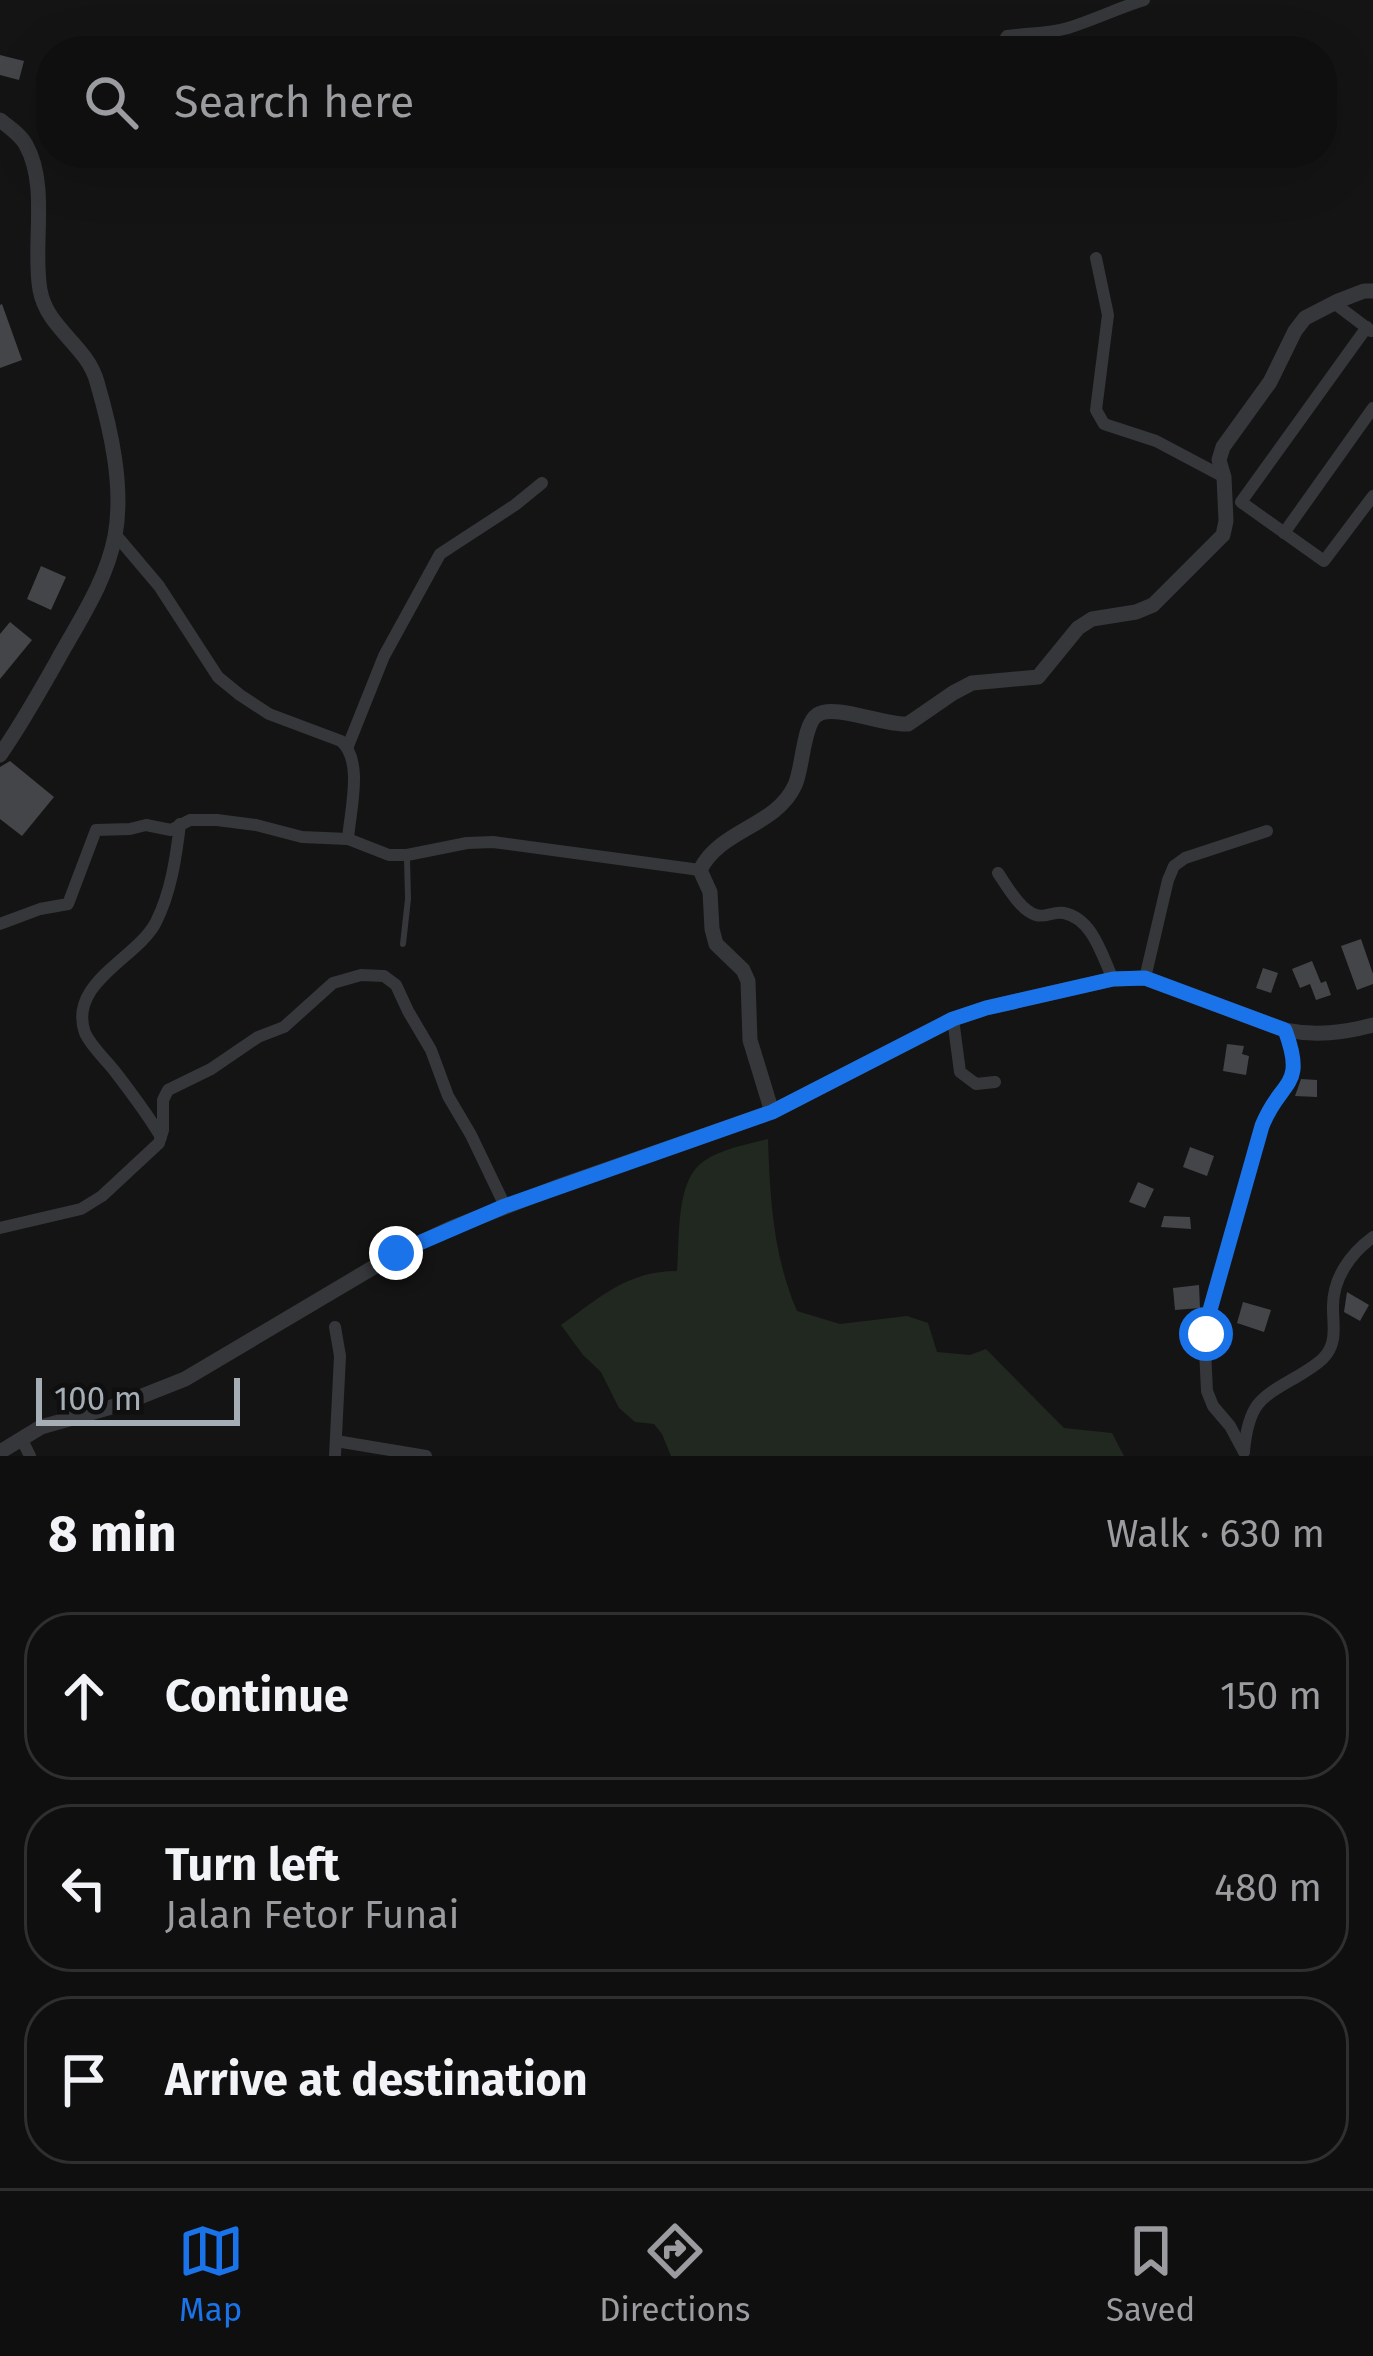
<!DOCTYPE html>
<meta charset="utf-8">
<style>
body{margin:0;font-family:"Fira Sans",sans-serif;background:#1d1d1e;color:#f1f3f6}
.scale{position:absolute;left:36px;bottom:30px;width:204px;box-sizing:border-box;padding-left:12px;border:6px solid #a6aeb5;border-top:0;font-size:33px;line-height:42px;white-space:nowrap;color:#a6aeb5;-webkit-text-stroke:9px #0f0f10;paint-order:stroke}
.stop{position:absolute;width:36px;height:36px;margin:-27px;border:9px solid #1a73e8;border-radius:50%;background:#fff}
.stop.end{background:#1a73e8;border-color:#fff;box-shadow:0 3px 12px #0008}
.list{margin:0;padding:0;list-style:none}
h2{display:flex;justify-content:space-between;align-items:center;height:156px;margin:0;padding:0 48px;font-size:51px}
h2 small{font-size:39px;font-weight:400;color:#9b9c9f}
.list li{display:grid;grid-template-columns:78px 1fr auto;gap:36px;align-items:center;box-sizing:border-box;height:168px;margin:0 24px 24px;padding:0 24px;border:3px solid #2f2f30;border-radius:48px}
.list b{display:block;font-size:45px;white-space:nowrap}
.list p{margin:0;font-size:39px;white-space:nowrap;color:#9b9c9f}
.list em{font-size:39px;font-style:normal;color:#9b9c9f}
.icon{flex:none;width:66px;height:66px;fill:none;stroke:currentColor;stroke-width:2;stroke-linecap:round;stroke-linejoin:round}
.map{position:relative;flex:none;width:1373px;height:1456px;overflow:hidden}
.search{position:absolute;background:#0f0f10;box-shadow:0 12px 48px #0002;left:36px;right:36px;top:36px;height:132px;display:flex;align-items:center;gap:30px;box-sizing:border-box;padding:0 42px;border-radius:48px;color:#9b9c9f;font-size:45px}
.sheet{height:732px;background:#0f0f10}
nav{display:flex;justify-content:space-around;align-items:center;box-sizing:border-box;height:168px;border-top:3px solid #2f2f30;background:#0f0f10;font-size:33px;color:#9b9c9f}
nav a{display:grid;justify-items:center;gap:6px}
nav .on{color:#1a73e8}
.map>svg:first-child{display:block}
</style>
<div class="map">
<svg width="1373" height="1456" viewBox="0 0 1373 1456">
<rect width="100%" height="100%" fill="#141415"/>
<path fill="#212820" d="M 768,1139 C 770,1199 773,1255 797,1311 L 840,1324 L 907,1316 L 928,1323 L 937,1352 L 970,1355 L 986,1349 L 1064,1428 L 1112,1433 L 1124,1456 L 671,1456 L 662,1434 L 654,1424 L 635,1422 L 619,1408 L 601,1372 L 583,1355 L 561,1325 C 601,1297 627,1271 677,1271 C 680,1239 675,1180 704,1161 C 721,1149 748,1144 768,1139 Z"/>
<g fill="#434548">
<polygon points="0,55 24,61 19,80 0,75"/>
<polygon points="2,304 22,360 0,368 0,305"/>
<polygon points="41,566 66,577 51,610 27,599"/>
<polygon points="10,622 32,640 0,679 0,634"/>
<polygon points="10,761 54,797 22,836 0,819 0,767"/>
<polygon points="1361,939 1373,974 1373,984 1357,990 1341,946"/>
<polygon points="1312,961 1321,983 1326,981 1331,995 1316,1000 1310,984 1300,988 1292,969"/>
<polygon points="1263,968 1278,973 1271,993 1256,988"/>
<polygon points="1227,1044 1244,1046 1242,1054 1249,1056 1246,1075 1223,1071"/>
<polygon points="1301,1079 1317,1080 1317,1097 1295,1096"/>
<polygon points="1190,1147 1214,1156 1207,1176 1183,1167"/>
<polygon points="1138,1182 1154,1189 1145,1208 1129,1202"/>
<polygon points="1164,1216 1190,1217 1191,1229 1161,1227"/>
<polygon points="1199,1285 1200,1308 1175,1310 1173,1288"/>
<polygon points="1347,1292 1369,1305 1360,1321 1344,1312"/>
<polygon points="1243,1302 1271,1310 1264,1332 1237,1323"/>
</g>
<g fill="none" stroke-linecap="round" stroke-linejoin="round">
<polyline stroke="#35373a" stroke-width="6" points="403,944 408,899 407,858"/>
<g stroke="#35373a" stroke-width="12">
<path d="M 1003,51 L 1001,45 L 1007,36 C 1027,33 1048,34 1068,28 C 1094,20 1118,8 1144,0"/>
<polyline points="1096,258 1108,315 1096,410 1104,424 1156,441 1224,477"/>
<polyline points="1334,303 1371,331"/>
<polyline points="1367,327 1241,502 1324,561 1373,496"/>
<polyline points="1284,533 1373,408"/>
<path d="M 115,534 L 159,586 L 218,677 L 240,695 L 269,714 L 341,741 C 364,761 350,811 348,839"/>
<polyline points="348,746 384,656 440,554 515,505 542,483"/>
<path d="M 998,873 C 1007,886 1020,910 1036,915 C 1046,918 1053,911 1064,913 C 1093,919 1102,956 1113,979"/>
<polyline points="0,924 40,909 68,904 96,830 130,829 146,825 171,830 190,820 217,820 256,825 302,837 348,839 389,855 407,855 467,843 493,842 700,870"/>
<polyline points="1145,978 1168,880 1174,866 1185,858 1267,831"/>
<polyline points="953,1019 960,1072 976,1084 995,1082"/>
<path d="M 161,1137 C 147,1113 130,1091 113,1069 C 104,1058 91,1046 85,1033 C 67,983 138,958 156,922 C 171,892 176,858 180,824"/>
<polyline points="0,1228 81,1209 102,1196 159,1143 163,1130 163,1100 168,1090 211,1069 258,1037 284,1027 333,983 361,975 384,976 396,985 408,1011 431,1050 448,1096 471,1135 505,1206"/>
<polyline points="21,1438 30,1456"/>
<polyline points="336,1441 426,1456"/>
<path d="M 1244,1451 C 1249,1399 1263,1397 1303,1373 C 1311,1368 1321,1362 1326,1355 C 1337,1341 1333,1325 1333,1309 C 1332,1279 1350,1254 1373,1237"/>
<path d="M 1244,1452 L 1230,1426 L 1213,1406 L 1207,1391 L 1205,1350 L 1210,1310 L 1262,1127 C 1280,1079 1307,1089 1285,1030"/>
<polyline points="335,1456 340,1356 335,1327"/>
</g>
<g stroke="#35373a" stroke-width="15">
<path d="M 0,120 C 9,127 21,135 26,145 C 49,186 32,246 40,290 C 47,329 87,345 97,382 C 111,430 124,487 115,536 C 106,582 79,621 57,661 C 39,693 21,725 0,755"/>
<path d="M 772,1112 L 750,1040 L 748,981 L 743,970 L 716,944 L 712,929 L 710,892 L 700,870 C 720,829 776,827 795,785 C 803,768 803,724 817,715 C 834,703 885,726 908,724 L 953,693 L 972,683 L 1038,677 L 1078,628 L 1092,619 L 1136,612 L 1153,605 L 1223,535 L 1226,521 L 1224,477 L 1219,460 L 1223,447 L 1270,382 L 1295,331 L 1305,318 L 1338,301 L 1364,291 L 1373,291"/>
<path d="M 0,1452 L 41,1427 L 122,1404 L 185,1379 L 396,1254 L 451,1228 L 562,1185 L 772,1112 L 953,1019 L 986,1008 L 1113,979 L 1145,978 L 1285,1030 C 1316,1036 1343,1033 1373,1025"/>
</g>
</g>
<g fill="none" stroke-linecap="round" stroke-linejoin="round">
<path stroke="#1a73e8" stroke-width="15" d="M 396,1253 L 505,1206 L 772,1112 L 953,1019 L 986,1008 L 1113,979 L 1145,978 L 1285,1030 C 1307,1089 1280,1079 1262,1126 L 1210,1310 L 1206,1334"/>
</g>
</svg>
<div class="scale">100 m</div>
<div class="stop" style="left:1206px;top:1334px"></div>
<div class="stop end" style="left:396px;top:1253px"></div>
<div class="search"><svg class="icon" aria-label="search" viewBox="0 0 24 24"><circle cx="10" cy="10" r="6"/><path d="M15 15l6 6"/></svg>Search here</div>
</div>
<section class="sheet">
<h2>8 min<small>Walk · 630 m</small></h2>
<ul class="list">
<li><svg class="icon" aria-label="ahead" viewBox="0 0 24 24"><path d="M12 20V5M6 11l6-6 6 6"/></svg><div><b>Continue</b></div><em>150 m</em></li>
<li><svg class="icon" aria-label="left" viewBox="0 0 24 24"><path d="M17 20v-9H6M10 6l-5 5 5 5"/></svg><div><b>Turn left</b><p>Jalan Fetor Funai</p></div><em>480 m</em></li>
<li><svg class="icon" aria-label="arrive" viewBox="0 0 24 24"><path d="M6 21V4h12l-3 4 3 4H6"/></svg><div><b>Arrive at destination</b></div></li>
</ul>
</section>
<nav>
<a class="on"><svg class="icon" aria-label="map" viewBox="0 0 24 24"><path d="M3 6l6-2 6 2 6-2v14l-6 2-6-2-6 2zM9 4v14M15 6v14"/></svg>Map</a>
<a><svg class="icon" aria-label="directions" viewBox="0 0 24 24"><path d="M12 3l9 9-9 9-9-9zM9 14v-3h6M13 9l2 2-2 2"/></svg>Directions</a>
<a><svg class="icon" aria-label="saved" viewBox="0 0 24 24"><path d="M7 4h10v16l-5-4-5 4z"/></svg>Saved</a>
</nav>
